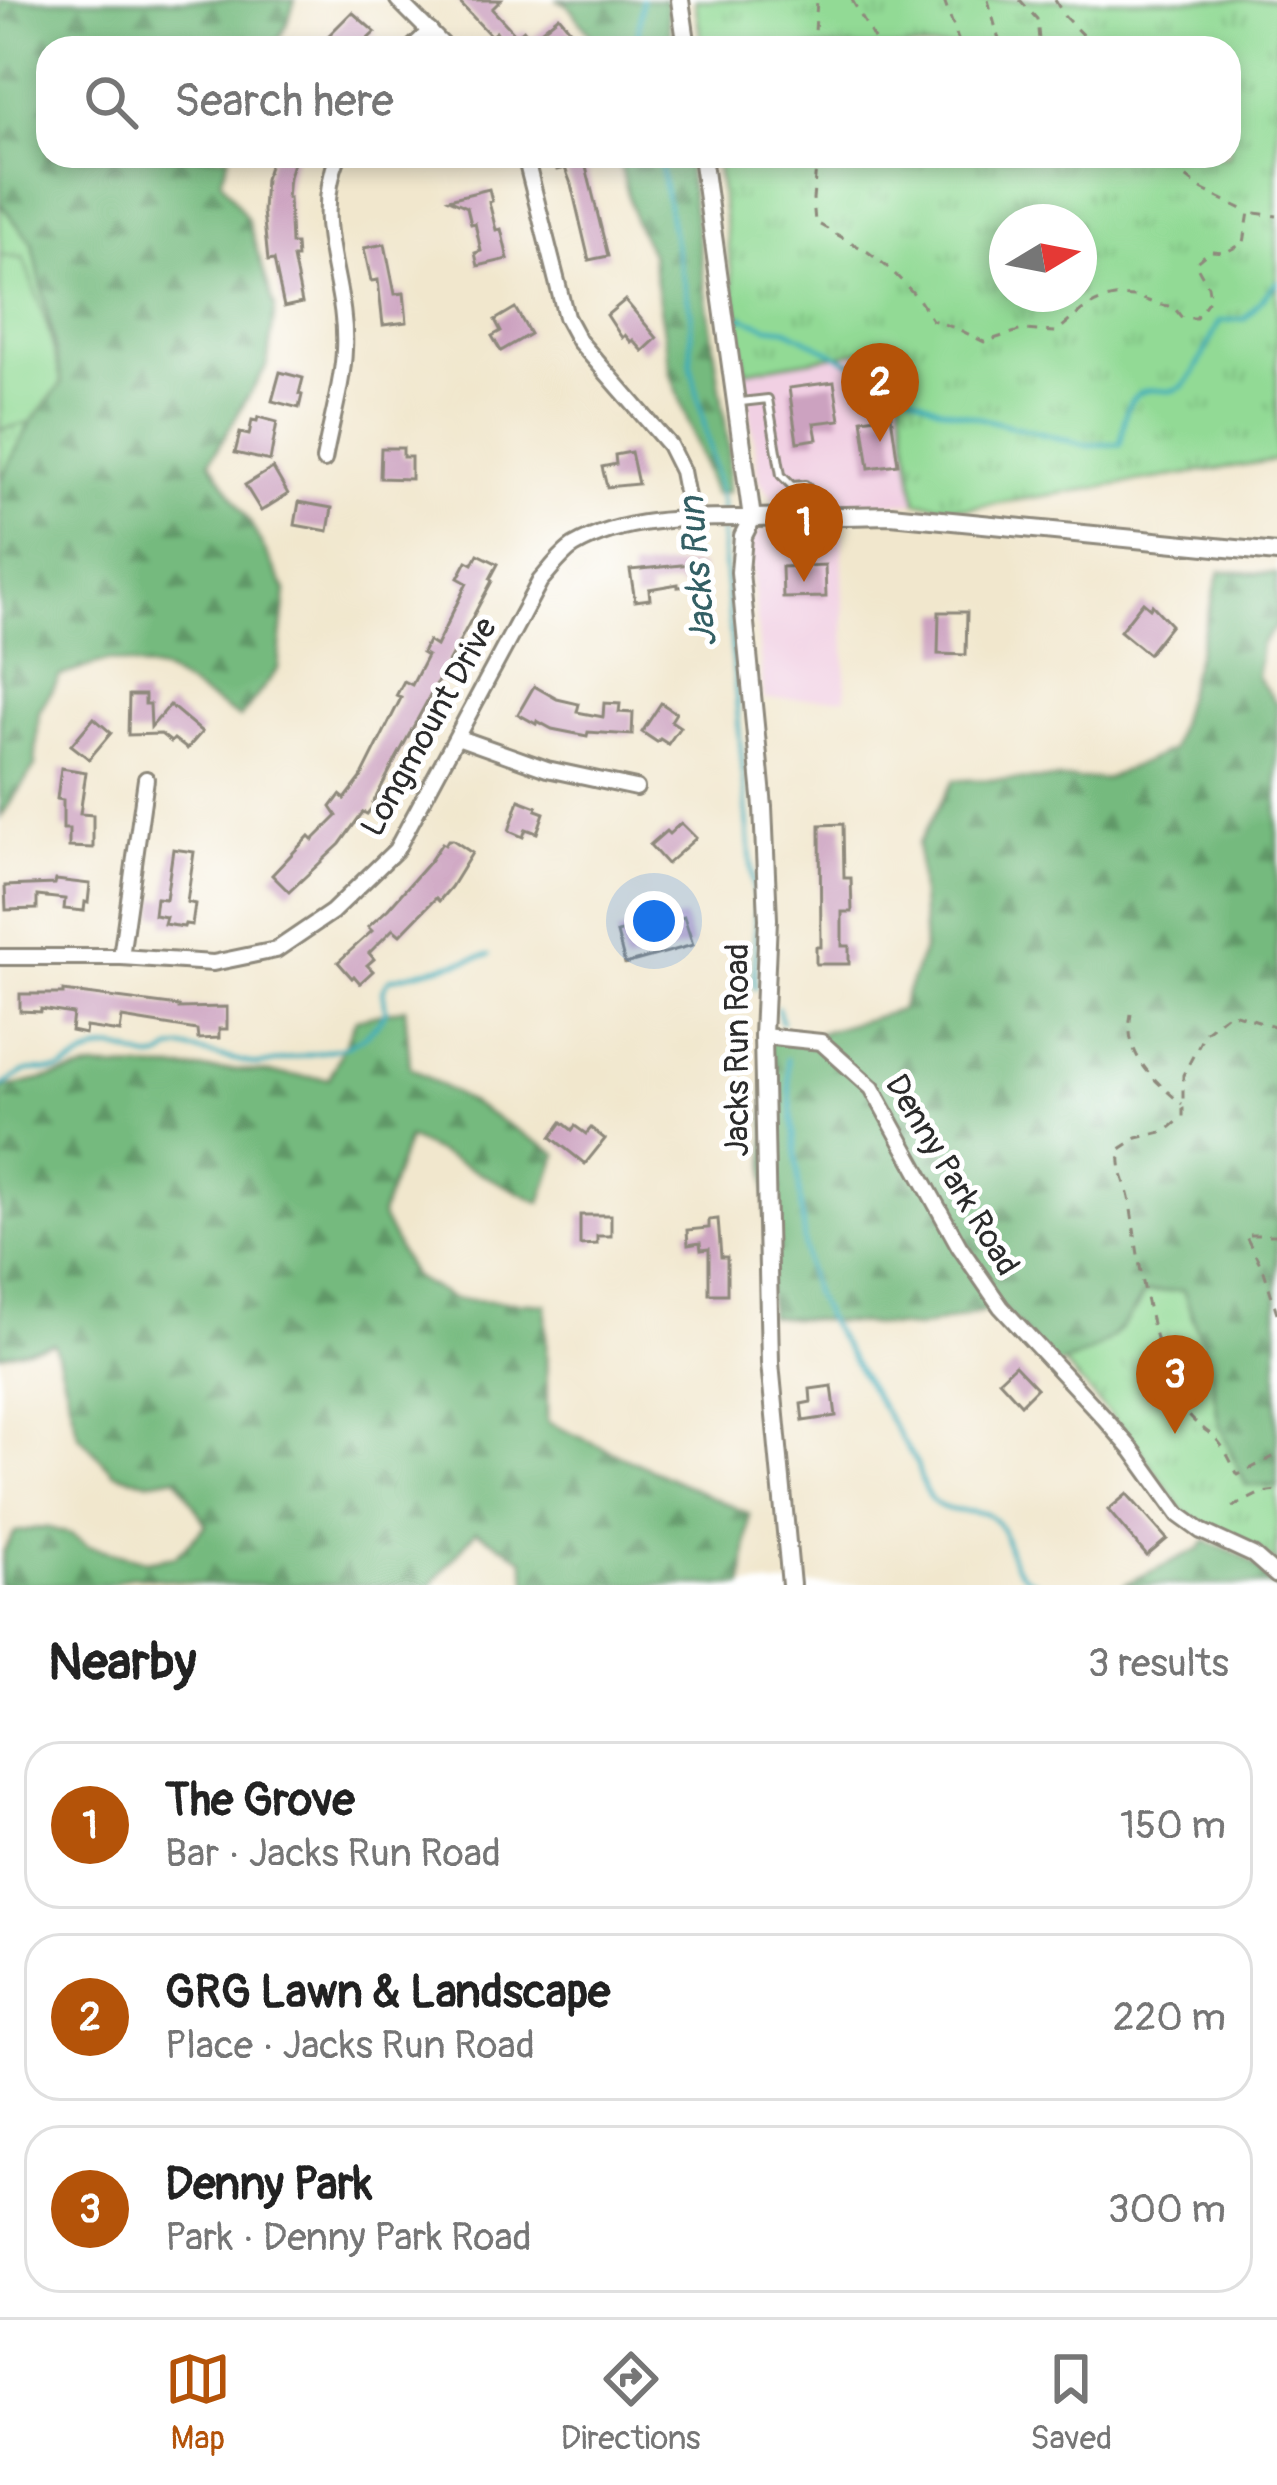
<!DOCTYPE html>
<meta charset="utf-8">
<style>
body{margin:0;font-family:Pangolin,sans-serif;background:#f6f6f6;color:#222}
.compass{position:absolute;left:989px;top:204px;width:108px;height:108px;border-radius:50%;background:#fff;box-shadow:0 6px 18px #0003;rotate:80deg}
.you{position:absolute;left:654px;top:921px;width:42px;height:42px;margin:-30px;border:9px solid #fff;border-radius:50%;background:#1a73e8;box-shadow:0 0 0 18px #1a73e833}
.badge{display:grid;place-items:center;width:78px;height:78px;border-radius:50%;background:#b45309;color:#fff;font-size:39px;font-weight:700}
.pin{position:absolute;translate:-50% -99px;filter:drop-shadow(0 3px 6px #0008)}
.pin::after{content:'';position:absolute;top:63px;width:42px;height:36px;background:inherit;clip-path:polygon(0 0,100% 0,50% 100%)}
.list{margin:0;padding:0;list-style:none}
h2{display:flex;justify-content:space-between;align-items:center;height:156px;margin:0;padding:0 48px;font-size:51px}
h2 small{font-size:39px;font-weight:400;color:#767676}
.list li{display:grid;grid-template-columns:78px 1fr auto;gap:36px;align-items:center;box-sizing:border-box;height:168px;margin:0 24px 24px;padding:0 24px;border:3px solid #e0e0e0;border-radius:36px}
.list b{display:block;font-size:45px;white-space:nowrap}
.list p{margin:0;font-size:39px;white-space:nowrap;color:#767676}
.list em{font-size:39px;font-style:normal;color:#767676}
.icon{flex:none;width:66px;height:66px;fill:none;stroke:currentColor;stroke-width:2;stroke-linecap:round;stroke-linejoin:round}
.map{position:relative;flex:none;width:1277px;height:1585px;overflow:hidden}
.search{position:absolute;background:#fff;box-shadow:0 6px 18px #0003;left:36px;right:36px;top:36px;height:132px;display:flex;align-items:center;gap:30px;box-sizing:border-box;padding:0 42px;border-radius:36px;color:#767676;font-size:45px}
.sheet{height:732px;background:#fff}
nav{display:flex;justify-content:space-around;align-items:center;box-sizing:border-box;height:168px;border-top:3px solid #e0e0e0;background:#fff;font-size:33px;color:#767676}
nav a{display:grid;justify-items:center;gap:6px}
nav .on{color:#b45309}
.map>svg:first-child{display:block}
</style>
<div class="map">
<svg width="1277" height="1585" viewBox="0 0 1277 1585">
<defs>
<pattern id="grass-tufts" width="24" height="20" patternUnits="userSpaceOnUse" patternTransform="scale(3)"><rect width="24" height="20" fill="#92da95"/><path d="M3 7l-1-3M5 7V3M7 7l1-3M15 17l-1-3M17 17v-4M19 17l1-3" fill="none" stroke="#7ebb81"/></pattern>
<pattern id="forest-firs" width="22" height="20" patternUnits="userSpaceOnUse" patternTransform="scale(3)"><rect width="22" height="20" fill="#75ba7e"/><path d="M5 1l3.5 6h-7zM16 11l3.5 6h-7z" fill="#609767"/></pattern>
</defs>
<rect width="100%" height="100%" fill="#fff"/>
<filter id="ink" filterUnits="userSpaceOnUse"><feTurbulence type="fractalNoise" baseFrequency=".00833" numOctaves="2"/><feDisplacementMap in="SourceGraphic" scale="24" xChannelSelector="R" yChannelSelector="G"/><feConvolveMatrix kernelMatrix="1 2 1 2 8 2 1 2 1" color-interpolation-filters="sRGB"/></filter>
<filter id="wash" filterUnits="userSpaceOnUse"><feTurbulence type="fractalNoise" baseFrequency=".004" numOctaves="4" result="noise"/><feDisplacementMap in="SourceGraphic" scale="48" xChannelSelector="R" yChannelSelector="G"/><feGaussianBlur stdDeviation="2.7" result="paint"/><feColorMatrix in="noise" values="0 0 0 0 0 0 0 0 0 0 0 0 0 0 0 0 0 1.4 0 .05"/><feComposite in="paint" operator="in"/></filter>
<g filter="url(#wash)">
<rect width="100%" height="100%" fill="#f1e7cd"/>
<g fill="#f1d0e3">
<polygon points="892,348 917,501 924,502 779,507 760,481 744,371"/>
<polygon points="842,529 846,698 764,699 750,544 759,531"/>
</g>
<g fill="url(#grass-tufts)" stroke="#5e8260" stroke-width="3" fill-rule="evenodd">
<path d="M 695,0 L 1277,0 L 1277,460 L 967,508 L 916,502 L 893,346 L 745,371 L 716,156 L 1229,156 L 1229,48 L 702,48 ZM 1079,222 L 1079,294 L 1007,294 L 1007,222 Z"/>
<polygon points="0,203 33,244 62,383 31,422 0,481"/>
<path d="M 1183,1289 L 1210,1365 L 1219,1425 L 1266,1487 L 1277,1486 L 1277,1563 L 1258,1548 L 1212,1530 L 1183,1511 L 1135,1443 L 1063,1363 C 1104,1348 1123,1332 1144,1293 Z"/>
</g>
<g fill="url(#forest-firs)" stroke="#507254" stroke-width="3">
<polygon points="0,0 295,0 287,24 274,48 48,48 48,156 229,156 221,180 247,219 275,308 267,365 210,461 249,521 286,591 278,669 240,718 166,672 109,660 60,676 39,712 35,766 0,818 0,481 31,422 62,383 33,244 0,203 2,133 0,132"/>
<polygon points="556,0 666,0 672,48 586,48 591,35 566,3"/>
<polygon points="618,156 686,156 729,449 728,492 714,494 671,374 651,253 635,222"/>
<path d="M 1220,571 L 1277,574 L 1277,625 L 1261,644 L 1257,677 L 1277,704 L 1277,1486 L 1246,1485 L 1219,1424 L 1210,1365 L 1183,1290 L 1144,1293 C 1120,1338 1101,1350 1055,1366 L 1001,1307 L 917,1328 L 769,1316 L 763,1036 L 821,1041 L 819,1033 L 900,1010 L 924,948 L 918,844 L 954,780 L 1105,779 L 1171,750 Z"/>
<polygon points="405,1008 410,1067 557,1154 541,1203 408,1138 381,1215 412,1276 452,1299 546,1304 547,1422 749,1514 743,1585 528,1585 523,1559 476,1531 431,1585 215,1585 133,1576 106,1585 0,1585 3,1552 15,1532 46,1527 71,1534 88,1546 147,1561 176,1556 206,1525 177,1477 148,1482 114,1473 78,1434 54,1343 0,1355 0,1089 93,1068 240,1070 329,1079 356,1019"/>
<path d="M 1205,1541 C 1238,1553 1250,1555 1272,1585 L 1123,1585 L 1200,1548 Z"/>
</g>
<polygon fill="#92da95" stroke="#5e8260" stroke-width="3" points="0,255 24,259 48,328 62,383 31,422 0,430"/>
<g fill="none" stroke-linecap="round" stroke-linejoin="round">
<g stroke="#3eaeba" stroke-width="4.5">
<polyline points="640,48 638,35 642,0"/>
<polyline points="659,156 675,245 691,312 691,365 722,504 722,540 755,907 755,988"/>
<path d="M 742,317 L 768,327 L 786,329 L 937,407 L 1086,445 L 1121,444 C 1124,423 1123,392 1151,390 C 1161,389 1170,394 1180,388 C 1195,380 1211,337 1220,321 L 1245,319 L 1277,282"/>
<polyline points="778,1008 782,1022"/>
<path d="M 787,1059 L 806,1262 L 814,1294 L 825,1316 L 917,1464 C 926,1503 935,1511 975,1512 C 983,1513 987,1512 993,1518 C 1017,1542 997,1566 1041,1585"/>
<path d="M 0,1087 C 9,1083 16,1075 25,1072 C 38,1067 50,1074 63,1069 C 78,1063 92,1050 108,1049 C 132,1046 152,1072 171,1050 L 182,1048 L 259,1065 L 345,1047 L 363,1037 L 378,1023 L 386,1011 L 383,990 L 389,979 L 489,955"/>
</g>
</g>
<g id="blocks">
<g fill="#cca2c0">
<polygon points="457,0 501,0 492,9 517,36 524,30 531,39 559,16 573,33 554,48 500,48 504,45 496,32 491,36"/>
<polygon points="352,12 375,32 358,48 341,48 329,35"/>
<polygon points="272,156 295,156 289,177 287,198 289,198 291,244 296,244 297,258 293,258 302,303 284,307 274,260 268,261 263,211 265,179"/>
<polygon points="554,156 594,156 595,161 585,163 608,256 589,260 571,184 565,168 557,170"/>
<polygon points="489,189 492,201 489,202 496,230 501,229 508,259 478,266 475,253 481,251 475,223 471,224 467,207 449,199"/>
<polygon points="385,244 395,294 404,293 407,322 383,325 378,280 371,281 364,248"/>
<polygon points="625,300 657,338 643,351 633,340 631,342 625,335 622,338 607,315"/>
<polygon points="515,308 530,334 501,351 492,336 501,331 495,320"/>
<polygon points="280,372 303,378 299,394 302,395 299,408 272,401"/>
<polygon points="834,382 840,420 814,423 817,439 797,442 789,388"/>
<polygon points="891,415 898,464 869,468 862,419"/>
<polygon points="258,417 277,422 270,461 235,453 240,433 249,435 252,420 257,421"/>
<polygon points="381,448 403,448 403,457 411,457 411,479 380,478"/>
<polygon points="631,452 638,484 607,487 602,467 616,464 615,455"/>
<polygon points="273,468 288,494 261,511 245,485"/>
<polygon points="299,502 332,508 328,531 295,525"/>
<polygon points="478,554 498,564 490,579 492,581 396,759 373,803 375,804 367,814 363,812 340,844 289,892 272,875 309,836 313,840 337,816 331,807 340,795 345,799 361,778 401,698 396,696 404,681 412,685 427,656 422,653 428,641 436,646 467,583 458,578 467,561 473,564"/>
<polygon points="692,564 692,566 701,566 702,585 678,587 678,584 649,589 650,599 635,601 630,570"/>
<polygon points="825,565 826,597 783,598 782,567"/>
<polygon points="1143,602 1150,608 1152,605 1171,625 1148,654 1120,631"/>
<polygon points="939,612 967,612 966,655 938,654"/>
<polygon points="534,686 557,699 579,704 577,712 603,717 604,703 620,704 619,712 633,713 632,735 588,732 587,736 552,729 537,721 536,724 518,714"/>
<polygon points="129,695 145,695 145,704 150,704 151,727 170,705 202,732 187,749 174,739 171,742 161,734 128,735"/>
<polygon points="661,703 676,713 671,721 680,727 668,744 660,739 657,742 642,732"/>
<polygon points="94,718 111,733 89,759 71,745"/>
<polygon points="61,768 86,772 80,814 93,815 93,848 69,847 69,829 63,829 63,800 57,799"/>
<polygon points="519,800 537,807 536,810 544,813 537,833 526,829 523,837 509,831"/>
<polygon points="681,823 696,838 667,864 650,845 666,831 669,834"/>
<polygon points="843,824 844,878 851,878 852,912 842,912 842,946 849,946 849,964 816,964 816,947 821,947 820,825"/>
<polygon points="448,840 453,840 472,853 451,887 439,901 436,898 400,935 393,929 369,953 374,959 367,965 373,971 360,983 354,976 352,978 338,962 372,931 368,927 388,909 430,861 442,843 445,845"/>
<polygon points="173,849 194,852 187,902 195,904 192,925 185,924 184,927 164,924 166,917 154,915 156,898 166,899"/>
<polygon points="56,880 90,884 88,903 85,902 84,911 64,909 65,899 37,896 37,909 6,910 5,886 55,884"/>
<polygon points="684,917 693,945 625,964 617,933"/>
<polygon points="63,991 179,1006 179,1008 227,1007 227,1029 219,1029 219,1038 198,1039 197,1030 122,1018 120,1032 86,1027 85,1034 71,1031 73,1014 41,1009 41,1012 20,1011 20,994 63,994"/>
<polygon points="562,1122 572,1130 575,1126 586,1134 591,1128 605,1139 585,1164 551,1137"/>
<polygon points="580,1215 611,1215 611,1236 597,1236 597,1244 580,1245"/>
<polygon points="718,1219 721,1257 727,1257 727,1294 709,1294 709,1249 701,1250 700,1243 688,1245 687,1230 709,1228 709,1220"/>
<polygon points="1015,1365 1037,1388 1021,1404 999,1380"/>
<polygon points="832,1386 836,1416 803,1421 801,1404 811,1402 810,1389"/>
<polygon points="1127,1494 1167,1539 1147,1556 1108,1510"/>
</g>
</g>
</g>
<g filter="url(#ink)">
<use href="#blocks" fill-opacity="0" stroke="#8e897c" stroke-width="3"/>
<g fill="none" stroke-linecap="round" stroke-linejoin="round">
<defs>
<polyline id="service" points="741,402 768,399 781,475 792,486 805,485 813,494 813,516"/>
<g id="minor">
<polyline points="398,0 446,48"/>
<polyline points="412,48 430,31"/>
<polyline points="525,156 566,317 579,341 669,445 682,471 691,518"/>
<path d="M 324,460 C 330,426 343,383 344,350 C 348,282 310,227 338,156"/>
<polyline points="457,737 547,769 636,788"/>
<path d="M 0,957 L 121,957 L 213,963 L 276,950 L 332,912 L 396,850 L 540,581 C 551,569 561,554 574,546 C 625,516 694,518 752,518"/>
<polyline points="121,957 146,779"/>
<polyline points="763,1036 821,1042 872,1088 959,1246 1001,1307 1106,1420 1133,1451 1179,1515 1201,1531 1253,1555 1277,1576"/>
</g>
<g id="tertiary">
<polyline points="680,0 687,48"/>
<polyline points="702,156 752,518 743,536 740,572 763,807 768,919 763,1036 770,1363 791,1585"/>
<polyline points="752,518 891,515 1277,553"/>
</g>
</defs>
<use href="#service" stroke="#8e897c" stroke-width="12"/>
<use href="#minor" stroke="#8e897c" stroke-width="20"/>
<use href="#tertiary" stroke="#8e897c" stroke-width="22"/>
<g stroke="#8e897c" stroke-width="3" stroke-dasharray="9 9" stroke-linecap="butt">
<polyline points="852,0 879,48"/>
<polyline points="944,0 961,48"/>
<polyline points="988,0 1001,47 1006,48"/>
<polyline points="1020,0 1037,19 1039,40 1031,48"/>
<polyline points="1055,0 1064,16 1095,48"/>
<polyline points="814,48 817,0"/>
<path d="M 817,156 L 813,199 L 815,222 L 868,252 L 890,269 L 918,298 L 932,320 L 958,329 L 984,342 L 1022,330 L 1056,332 C 1082,311 1098,293 1134,297 C 1148,299 1158,307 1173,306 L 1182,318 L 1196,318 L 1210,299 L 1208,286 L 1195,263 L 1210,251 L 1226,252 L 1244,243 L 1249,212 L 1277,216"/>
<polyline points="1158,156 1203,190 1248,212"/>
<path d="M 1131,1014 C 1123,1055 1154,1080 1182,1104"/>
<path d="M 1277,1027 L 1230,1012 L 1206,1031 L 1183,1075 L 1183,1117 L 1166,1131 L 1137,1138 L 1120,1149 C 1118,1174 1126,1180 1130,1203 C 1141,1274 1149,1338 1181,1403 C 1190,1421 1199,1425 1213,1436 C 1224,1445 1231,1463 1238,1475 L 1277,1455"/>
<polyline points="1277,1235 1245,1235 1264,1271 1277,1313"/>
<polyline points="1233,1507 1261,1493 1277,1491"/>
</g>
<use href="#service" stroke="#fff" stroke-width="6"/>
<use href="#minor" stroke="#fff" stroke-width="14"/>
<use href="#tertiary" stroke="#fff" stroke-width="16"/>
</g>
</g>
<g text-anchor="middle" dominant-baseline="central" stroke-width="10" stroke-linejoin="round" paint-order="stroke">
<g font-size="33" fill="#2b2b2b" stroke="#fff">
<text transform="translate(429 727) rotate(-61)">Longmount Drive</text>
<text transform="translate(737 1050) rotate(-90)">Jacks Run Road</text>
<text transform="translate(952 1175) rotate(59)">Denny Park Road</text>
</g>
<g font-size="36" font-style="italic" fill="#335f64" stroke="#fff">
<text transform="translate(698 572) rotate(-95)">Jacks Run</text>
</g>
</g>
</svg>
<svg class="compass" viewBox="-18 -18 36 36"><path d="M0-13l5 13h-10z" fill="#e53935"/><path d="M0 13l5-13h-10z" fill="#767676"/></svg>
<div class="you"></div>
<div class="pin badge" style="left:804px;top:582px">1</div>
<div class="pin badge" style="left:880px;top:442px">2</div>
<div class="pin badge" style="left:1175px;top:1434px">3</div>
<div class="search"><svg class="icon" aria-label="search" viewBox="0 0 24 24"><circle cx="10" cy="10" r="6"/><path d="M15 15l6 6"/></svg>Search here</div>
</div>
<section class="sheet">
<h2>Nearby<small>3 results</small></h2>
<ul class="list">
<li><span class="badge">1</span><div><b>The Grove</b><p>Bar · Jacks Run Road</p></div><em>150 m</em></li>
<li><span class="badge">2</span><div><b>GRG Lawn &amp; Landscape</b><p>Place · Jacks Run Road</p></div><em>220 m</em></li>
<li><span class="badge">3</span><div><b>Denny Park</b><p>Park · Denny Park Road</p></div><em>300 m</em></li>
</ul>
</section>
<nav>
<a class="on"><svg class="icon" aria-label="map" viewBox="0 0 24 24"><path d="M3 6l6-2 6 2 6-2v14l-6 2-6-2-6 2zM9 4v14M15 6v14"/></svg>Map</a>
<a><svg class="icon" aria-label="directions" viewBox="0 0 24 24"><path d="M12 3l9 9-9 9-9-9zM9 14v-3h6M13 9l2 2-2 2"/></svg>Directions</a>
<a><svg class="icon" aria-label="saved" viewBox="0 0 24 24"><path d="M7 4h10v16l-5-4-5 4z"/></svg>Saved</a>
</nav>
